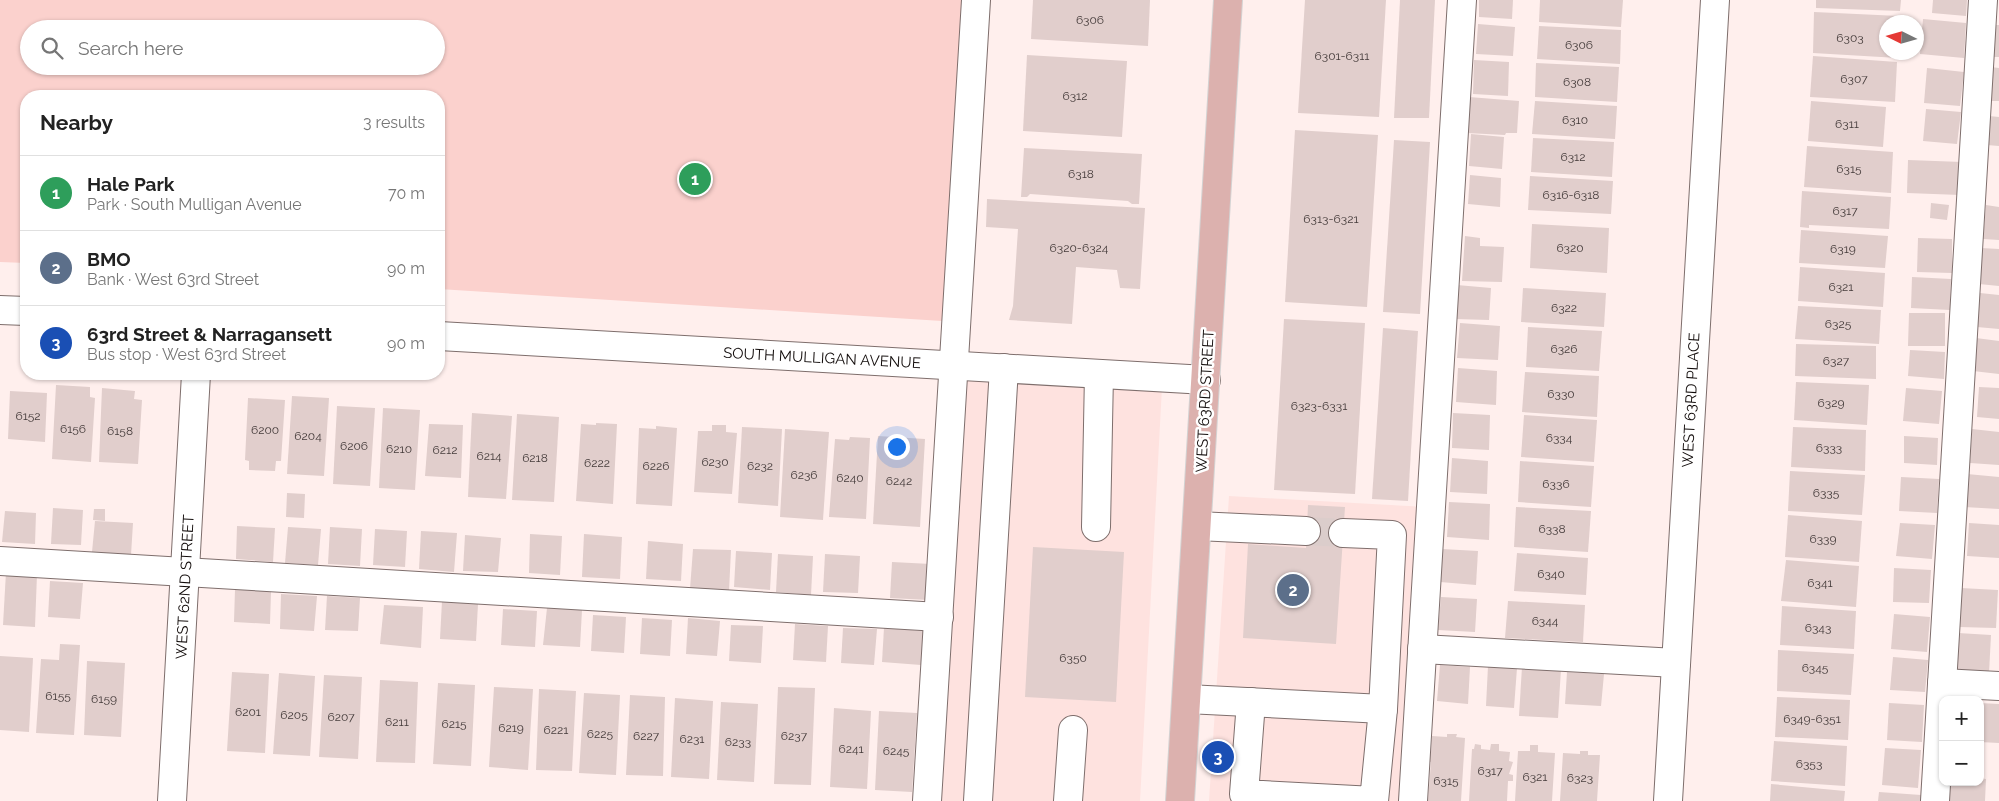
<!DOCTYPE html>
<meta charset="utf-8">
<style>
body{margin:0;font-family:Raleway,sans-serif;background:#f6f6f6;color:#222}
.controls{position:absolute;right:15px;bottom:15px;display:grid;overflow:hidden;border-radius:10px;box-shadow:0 1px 4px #0004}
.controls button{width:45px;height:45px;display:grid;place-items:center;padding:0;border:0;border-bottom:1px solid #e0e0e0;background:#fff;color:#222;font:25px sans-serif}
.compass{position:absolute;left:1879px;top:15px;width:45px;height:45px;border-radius:50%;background:#fff;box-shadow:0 1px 4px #0004;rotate:275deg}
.you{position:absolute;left:896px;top:446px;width:18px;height:18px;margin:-12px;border:4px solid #fff;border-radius:50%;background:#1a73e8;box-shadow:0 0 0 8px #1a73e833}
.badge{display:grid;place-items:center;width:32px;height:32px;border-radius:50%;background:#0f766e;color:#fff;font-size:16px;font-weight:700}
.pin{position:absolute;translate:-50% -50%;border:2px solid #fff;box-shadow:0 1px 5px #0006}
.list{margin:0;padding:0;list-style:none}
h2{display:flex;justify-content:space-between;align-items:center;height:65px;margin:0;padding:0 20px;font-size:21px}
h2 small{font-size:16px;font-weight:400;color:#767676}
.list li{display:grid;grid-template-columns:32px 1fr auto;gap:15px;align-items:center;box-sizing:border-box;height:75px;padding:0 20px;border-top:1px solid #e0e0e0}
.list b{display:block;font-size:19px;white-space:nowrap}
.list p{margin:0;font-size:16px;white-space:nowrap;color:#767676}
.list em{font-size:16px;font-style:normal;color:#767676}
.icon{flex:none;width:28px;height:28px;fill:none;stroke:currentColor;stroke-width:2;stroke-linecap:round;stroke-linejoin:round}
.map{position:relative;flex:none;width:1999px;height:801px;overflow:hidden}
.search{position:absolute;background:#fff;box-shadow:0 1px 4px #0004;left:20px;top:20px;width:425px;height:55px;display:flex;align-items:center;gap:12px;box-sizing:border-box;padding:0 18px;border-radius:28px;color:#767676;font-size:19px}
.panel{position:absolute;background:#fff;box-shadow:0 1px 4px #0004;left:20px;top:90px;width:425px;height:290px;border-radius:20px}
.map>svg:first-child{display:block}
</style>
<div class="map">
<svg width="1999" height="801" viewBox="0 0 1999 801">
<rect width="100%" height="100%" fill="#ffefed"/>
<g fill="#fee2df">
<polygon points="959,376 1162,387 1140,801 936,801"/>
<polygon points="1229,496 1426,507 1407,801 1209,801"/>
</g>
<path fill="#fbd1cd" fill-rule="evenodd" d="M 0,0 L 963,0 L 942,321 L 439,289 L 439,96 L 26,96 L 26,263 L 0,262 ZM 29,29 L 436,29 L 436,66 L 29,66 Z"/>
<g fill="#e1cecc">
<polygon points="1033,0 1150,0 1148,46 1031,39"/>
<polygon points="1305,0 1386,0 1379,117 1298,113"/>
<polygon points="1400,0 1435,0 1429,118 1394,118"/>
<polygon points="1479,0 1513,0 1512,19 1479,17"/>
<polygon points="1540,0 1623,0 1621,27 1539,22"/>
<polygon points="1816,0 1901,0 1900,11 1816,8"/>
<polygon points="1933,0 1967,0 1966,16 1932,13"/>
<polygon points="1814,12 1899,16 1899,22 1886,22 1886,52 1898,52 1898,58 1813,53"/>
<polygon points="1923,19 1966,23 1964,58 1920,54"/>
<polygon points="1478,24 1515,27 1513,56 1476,54"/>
<polygon points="1994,25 1999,25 1999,57 1993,57"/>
<polygon points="1539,26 1621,30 1620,64 1537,59"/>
<polygon points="1027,55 1127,61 1122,137 1023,131"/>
<polygon points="1813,56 1897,62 1895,102 1810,97"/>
<polygon points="1474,60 1509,62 1508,96 1473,94"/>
<polygon points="1536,63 1619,67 1617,102 1535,97"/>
<polygon points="1991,67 1999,68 1999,101 1989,101"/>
<polygon points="1927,68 1964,72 1960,106 1924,103"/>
<polygon points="1469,97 1519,101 1517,133 1506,133 1505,135 1467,133"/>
<polygon points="1535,101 1617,106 1615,139 1532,134"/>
<polygon points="1811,101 1886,107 1883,147 1808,141"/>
<polygon points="1926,109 1961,112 1957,144 1923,141"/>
<polygon points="1989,116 1999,117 1999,146 1987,145"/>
<polygon points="1295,130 1378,135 1367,307 1285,302"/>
<polygon points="1471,134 1504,137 1502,169 1469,166"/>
<polygon points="1533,138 1614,142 1612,177 1531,172"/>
<polygon points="1394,140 1430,142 1420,314 1383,312"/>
<polygon points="1807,146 1893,152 1891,193 1804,187"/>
<polygon points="1024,148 1142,154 1139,204 1132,204 1128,201 1030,194 1027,197 1021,197"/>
<polygon points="1908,160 1962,162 1960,195 1907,193"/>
<polygon points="1470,175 1501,178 1500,207 1468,204"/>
<polygon points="1530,176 1613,181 1611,214 1528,210"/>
<polygon points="1802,191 1891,197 1889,229 1809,225 1809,228 1800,227"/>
<polygon points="987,199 1145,208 1140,289 1120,288 1117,270 1076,267 1072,324 1009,320 1013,306 1018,229 986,227"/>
<polygon points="1931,203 1949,205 1947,220 1930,218"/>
<polygon points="1986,205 1999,207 1999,240 1983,239"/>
<polygon points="1532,224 1609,228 1607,273 1530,268"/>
<polygon points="1801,230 1888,236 1885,268 1799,263"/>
<polygon points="1465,236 1480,238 1480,246 1504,247 1502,282 1462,281"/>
<polygon points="1918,238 1952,239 1952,273 1917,272"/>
<polygon points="1981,248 1999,249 1999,286 1979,284"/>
<polygon points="1800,267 1885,273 1883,307 1798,301"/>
<polygon points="1912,277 1951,279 1950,310 1911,308"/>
<polygon points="1457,285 1491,288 1489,320 1455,319"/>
<polygon points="1523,288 1606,293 1604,327 1521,322"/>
<polygon points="1980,293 1999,295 1999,329 1977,327"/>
<polygon points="1798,306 1881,310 1879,344 1795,339"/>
<polygon points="1909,313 1945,313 1945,346 1908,346"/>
<polygon points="1284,319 1365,323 1355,494 1274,490"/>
<polygon points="1460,323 1500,326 1498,360 1457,358"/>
<polygon points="1528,327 1602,331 1599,371 1526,367"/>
<polygon points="1383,328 1418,331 1408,501 1372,499"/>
<polygon points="1976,338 1999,341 1999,374 1973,371"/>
<polygon points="1796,344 1876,346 1876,379 1795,376"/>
<polygon points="1910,350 1945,352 1944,379 1908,376"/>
<polygon points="1458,368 1497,371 1496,405 1456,402"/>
<polygon points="1525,372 1599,376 1597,417 1522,412"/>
<polygon points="1796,382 1869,385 1867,425 1794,420"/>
<polygon points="56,385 90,387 90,397 95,398 91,462 52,459"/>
<polygon points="1979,387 1999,388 1999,419 1977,417"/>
<polygon points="102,388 135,391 134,399 142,400 138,464 99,462"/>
<polygon points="1906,388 1942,391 1939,424 1903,421"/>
<polygon points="10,391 47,393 45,442 8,439"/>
<polygon points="292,396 329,398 324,476 287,474"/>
<polygon points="248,398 285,400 281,461 276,461 275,471 249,470 249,461 245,460"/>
<polygon points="337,406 375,408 370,486 333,484"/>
<polygon points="383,408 420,410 415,490 379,488"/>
<polygon points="472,413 512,416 506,499 468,497"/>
<polygon points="1453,413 1490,415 1489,450 1452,448"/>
<polygon points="517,414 559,417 554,502 512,500"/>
<polygon points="1524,415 1597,420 1594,462 1521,457"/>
<polygon points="596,423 617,424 613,504 576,501 581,424 596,425"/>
<polygon points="429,424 463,425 461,478 425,476"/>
<polygon points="712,425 726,425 726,432 737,433 732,494 694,492 698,431 712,431"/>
<polygon points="656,426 677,428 672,506 636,504 639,428 656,429"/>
<polygon points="742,427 782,429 778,506 738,503"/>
<polygon points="1793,427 1866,430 1865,471 1791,467"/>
<polygon points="785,429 829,432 823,520 780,517"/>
<polygon points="1972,429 1999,432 1999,465 1970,463"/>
<polygon points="878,436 925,439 920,527 873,524"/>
<polygon points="1904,436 1938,438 1937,465 1904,463"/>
<polygon points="850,437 870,438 866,519 829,517 835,439 849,440"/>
<polygon points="1452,458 1488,461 1487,494 1450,492"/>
<polygon points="1520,461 1594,466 1591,507 1518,502"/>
<polygon points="1790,471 1865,475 1862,515 1788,511"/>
<polygon points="1967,474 1999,477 1999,509 1964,507"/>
<polygon points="1901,477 1939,479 1937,513 1899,511"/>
<polygon points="287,493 305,494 304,518 286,517"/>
<polygon points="1449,502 1490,504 1489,540 1447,537"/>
<polygon points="1308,505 1345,507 1336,644 1243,638 1248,544 1306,548"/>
<polygon points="1516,507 1591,511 1588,552 1514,547"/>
<polygon points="53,508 83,510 81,545 51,544"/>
<polygon points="94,509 105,509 105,521 93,520"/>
<polygon points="5,511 36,513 35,544 2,542"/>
<polygon points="1788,515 1862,521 1859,562 1785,557"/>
<polygon points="95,521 133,523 131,555 92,552"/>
<polygon points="1900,523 1935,525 1932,559 1896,556"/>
<polygon points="1969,523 1999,525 1999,558 1967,556"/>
<polygon points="237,526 275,528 273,562 236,559"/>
<polygon points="288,527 321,529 318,565 285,563"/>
<polygon points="330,527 362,529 360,566 328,564"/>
<polygon points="375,529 407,531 405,567 373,565"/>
<polygon points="421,531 457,533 454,572 419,569"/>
<polygon points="530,534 562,536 560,575 529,573"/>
<polygon points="584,534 622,537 620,579 582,577"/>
<polygon points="465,535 501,538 498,572 463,571"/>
<polygon points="648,541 683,544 681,581 646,579"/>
<polygon points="1033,547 1124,552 1116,702 1025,697"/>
<polygon points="693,549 731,550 729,591 690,589"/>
<polygon points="1442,549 1478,551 1476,585 1440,582"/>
<polygon points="736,551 772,553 770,590 734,587"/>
<polygon points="1517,553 1588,558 1586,595 1514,591"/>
<polygon points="778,554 813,556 811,595 776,592"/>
<polygon points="825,554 860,556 858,593 823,592"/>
<polygon points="1786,560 1859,566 1856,607 1781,601"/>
<polygon points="892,562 931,564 929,600 890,598"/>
<polygon points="1894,568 1931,570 1929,603 1893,602"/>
<polygon points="6,572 37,574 35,627 3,625"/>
<polygon points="50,581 83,583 80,619 48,617"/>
<polygon points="1961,588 1998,590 1996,628 1959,627"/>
<polygon points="235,589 271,591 270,624 234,622"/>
<polygon points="281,594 317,596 314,631 280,629"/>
<polygon points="327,596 360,598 358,631 325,630"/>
<polygon points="1441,597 1477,599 1475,632 1438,630"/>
<polygon points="442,601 478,604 476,641 440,639"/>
<polygon points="1508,601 1585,605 1583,642 1505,638"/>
<polygon points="384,605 423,607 421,648 380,644"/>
<polygon points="1782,606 1856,611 1854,649 1780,645"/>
<polygon points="547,608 582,610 580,647 543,645"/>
<polygon points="503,609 537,611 535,647 501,645"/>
<polygon points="1894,614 1930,617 1927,652 1891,649"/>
<polygon points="593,615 626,617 624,653 591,651"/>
<polygon points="642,618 672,620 670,656 640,654"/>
<polygon points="688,618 720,621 717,656 686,654"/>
<polygon points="795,624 828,626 826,662 793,660"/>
<polygon points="731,625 763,626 761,663 729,661"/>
<polygon points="843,628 877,629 874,665 841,663"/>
<polygon points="884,628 924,631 921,665 882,662"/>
<polygon points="1958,633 1991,635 1989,673 1956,673"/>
<polygon points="60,644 80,645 74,735 36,733 41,659 59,660"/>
<polygon points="1778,650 1854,654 1851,695 1777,691"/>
<polygon points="0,656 33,658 29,732 0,730"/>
<polygon points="1893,657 1928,660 1925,692 1890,690"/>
<polygon points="87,661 125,663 121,737 84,735"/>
<polygon points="1440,665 1470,667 1468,704 1437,701"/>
<polygon points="1488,666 1517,668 1514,708 1486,706"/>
<polygon points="1522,667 1561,669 1558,718 1519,716"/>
<polygon points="232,672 269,674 265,753 227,751"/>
<polygon points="1567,672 1604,674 1601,706 1565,704"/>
<polygon points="279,673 315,676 310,756 273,754"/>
<polygon points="324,675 362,677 358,759 319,757"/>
<polygon points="380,680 418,682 415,763 376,762"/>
<polygon points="438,683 475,685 471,766 433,764"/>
<polygon points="494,687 533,689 528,770 489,767"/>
<polygon points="778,687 815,688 811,785 774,784"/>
<polygon points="539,689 576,691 572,771 536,770"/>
<polygon points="584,693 620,695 616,775 579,773"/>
<polygon points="630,695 665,697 663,776 626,775"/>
<polygon points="1777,697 1850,700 1848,740 1775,737"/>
<polygon points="675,698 713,701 709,779 671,777"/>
<polygon points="721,702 758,704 754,782 717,780"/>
<polygon points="1889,703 1924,705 1922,742 1887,740"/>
<polygon points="1980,703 1999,704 1999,743 1980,742"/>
<polygon points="834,708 871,711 867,789 830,787"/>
<polygon points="879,711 917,713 912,792 875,790"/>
<polygon points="1447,734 1457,734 1456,737 1465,738 1461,801 1428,801 1431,762 1427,761 1427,751 1431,752 1432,736 1447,737"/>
<polygon points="1774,741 1847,746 1845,786 1771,781"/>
<polygon points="1475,744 1481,745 1481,749 1490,750 1491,744 1499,744 1499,751 1510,752 1509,761 1513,762 1509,774 1513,775 1513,781 1508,781 1507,801 1469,801 1472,749 1474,749"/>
<polygon points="1530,745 1538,745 1538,752 1555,753 1552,801 1515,801 1518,751 1530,751"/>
<polygon points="1885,748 1921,750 1918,788 1882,785"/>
<polygon points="1580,751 1588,751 1588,755 1600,755 1597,801 1560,801 1563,753 1580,754"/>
<polygon points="1980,778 1986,779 1985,801 1948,801 1949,782 1980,782"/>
<polygon points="1771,784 1845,791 1844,801 1770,801"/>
<polygon points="1879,792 1921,795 1921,801 1878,801"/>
</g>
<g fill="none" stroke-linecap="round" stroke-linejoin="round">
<polyline stroke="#dbcdcb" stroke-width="28" stroke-dasharray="28 14" stroke-linecap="butt" points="1306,531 1343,533"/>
<defs>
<g id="minor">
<polyline points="0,310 26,311"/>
<polyline points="439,336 1206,380"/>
<polyline points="1197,526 1306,531"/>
<polyline points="1096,527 1099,374"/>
<polyline points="0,561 939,617"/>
<polyline points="1422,649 1676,663"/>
<polyline points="1942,683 1999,686"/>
<polyline points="1187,699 1383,709"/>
<polyline points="1251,702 1244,794 1374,801 1383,709 1392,535 1343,533"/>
<polyline points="172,801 196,374"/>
<polyline points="927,801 976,0"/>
<polyline points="978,801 1004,368"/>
<polyline points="1068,801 1073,730"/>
<polyline points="1413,801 1462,0"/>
<polyline points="1668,801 1715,0"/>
<polyline points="1935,801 1983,0"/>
</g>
<polyline id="major" points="1180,801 1228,0"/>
</defs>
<use href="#minor" stroke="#7e6e6c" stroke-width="30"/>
<use href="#major" stroke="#d4d3d3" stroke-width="30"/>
<use href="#minor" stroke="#fff" stroke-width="28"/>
<use href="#major" stroke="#dcb1ae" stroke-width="28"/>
</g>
<g text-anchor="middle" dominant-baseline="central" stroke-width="5" stroke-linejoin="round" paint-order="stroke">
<g font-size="12" fill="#443b3a">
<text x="1090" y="20">6306</text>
<text x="1850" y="38">6303</text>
<text x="1579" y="45">6306</text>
<text x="1342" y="56">6301-6311</text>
<text x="1854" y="79">6307</text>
<text x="1577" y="82">6308</text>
<text x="1075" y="96">6312</text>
<text x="1575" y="120">6310</text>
<text x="1847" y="124">6311</text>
<text x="1573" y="157">6312</text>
<text x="1849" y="169">6315</text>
<text x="1081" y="174">6318</text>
<text x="1571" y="195">6316-6318</text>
<text x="1845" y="211">6317</text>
<text x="1331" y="219">6313-6321</text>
<text x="1079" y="248">6320-6324</text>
<text x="1570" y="248">6320</text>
<text x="1843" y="249">6319</text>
<text x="1841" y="287">6321</text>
<text x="1564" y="308">6322</text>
<text x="1838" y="324">6325</text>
<text x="1564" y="349">6326</text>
<text x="1836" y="361">6327</text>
<text x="1561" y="394">6330</text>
<text x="1831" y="403">6329</text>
<text x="1319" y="406">6323-6331</text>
<text x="28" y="416">6152</text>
<text x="73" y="429">6156</text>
<text x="265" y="430">6200</text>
<text x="120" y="431">6158</text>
<text x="308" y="436">6204</text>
<text x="1559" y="438">6334</text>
<text x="354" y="446">6206</text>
<text x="1829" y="448">6333</text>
<text x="399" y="449">6210</text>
<text x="445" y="450">6212</text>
<text x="489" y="456">6214</text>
<text x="535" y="458">6218</text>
<text x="715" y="462">6230</text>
<text x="597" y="463">6222</text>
<text x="656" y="466">6226</text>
<text x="760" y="466">6232</text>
<text x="804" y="475">6236</text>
<text x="850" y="478">6240</text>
<text x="899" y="481">6242</text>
<text x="1556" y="484">6336</text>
<text x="1826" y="493">6335</text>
<text x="1552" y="529">6338</text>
<text x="1823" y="539">6339</text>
<text x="1551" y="574">6340</text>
<text x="1820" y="583">6341</text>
<text x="1545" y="621">6344</text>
<text x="1818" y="628">6343</text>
<text x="1073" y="658">6350</text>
<text x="1815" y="668">6345</text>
<text x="58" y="696">6155</text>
<text x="104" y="699">6159</text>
<text x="248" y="712">6201</text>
<text x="294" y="715">6205</text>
<text x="341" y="717">6207</text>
<text x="1812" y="719">6349-6351</text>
<text x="397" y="722">6211</text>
<text x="454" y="724">6215</text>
<text x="511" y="728">6219</text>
<text x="556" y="730">6221</text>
<text x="600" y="734">6225</text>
<text x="646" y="736">6227</text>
<text x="794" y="736">6237</text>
<text x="692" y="739">6231</text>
<text x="738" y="742">6233</text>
<text x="851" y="749">6241</text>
<text x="896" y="751">6245</text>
<text x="1809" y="764">6353</text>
<text x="1490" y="771">6317</text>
<text x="1535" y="777">6321</text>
<text x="1580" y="778">6323</text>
<text x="1446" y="781">6315</text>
</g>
<g font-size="15" fill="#100a09" stroke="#fff">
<text transform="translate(822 358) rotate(3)">SOUTH MULLIGAN AVENUE</text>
<text transform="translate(1691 400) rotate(-87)">WEST 63RD PLACE</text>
<text transform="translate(1205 401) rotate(-87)">WEST 63RD STREET</text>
<text transform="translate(185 587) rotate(-87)">WEST 62ND STREET</text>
</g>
</g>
</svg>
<div class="controls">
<button>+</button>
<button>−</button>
</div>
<svg class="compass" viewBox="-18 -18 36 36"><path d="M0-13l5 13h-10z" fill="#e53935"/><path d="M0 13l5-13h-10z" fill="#767676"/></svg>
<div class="you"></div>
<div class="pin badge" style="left:695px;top:179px;background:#2e9e5b">1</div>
<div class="pin badge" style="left:1293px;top:590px;background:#5c6f8a">2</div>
<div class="pin badge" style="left:1218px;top:757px;background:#1a4fb4">3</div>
<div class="search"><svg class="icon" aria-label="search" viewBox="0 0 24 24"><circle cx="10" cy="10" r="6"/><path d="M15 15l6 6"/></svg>Search here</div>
<section class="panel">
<h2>Nearby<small>3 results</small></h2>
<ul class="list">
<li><span class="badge" style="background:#2e9e5b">1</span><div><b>Hale Park</b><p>Park · South Mulligan Avenue</p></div><em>70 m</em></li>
<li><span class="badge" style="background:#5c6f8a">2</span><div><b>BMO</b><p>Bank · West 63rd Street</p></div><em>90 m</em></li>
<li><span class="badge" style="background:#1a4fb4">3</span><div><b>63rd Street &amp; Narragansett</b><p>Bus stop · West 63rd Street</p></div><em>90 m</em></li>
</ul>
</section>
</div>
